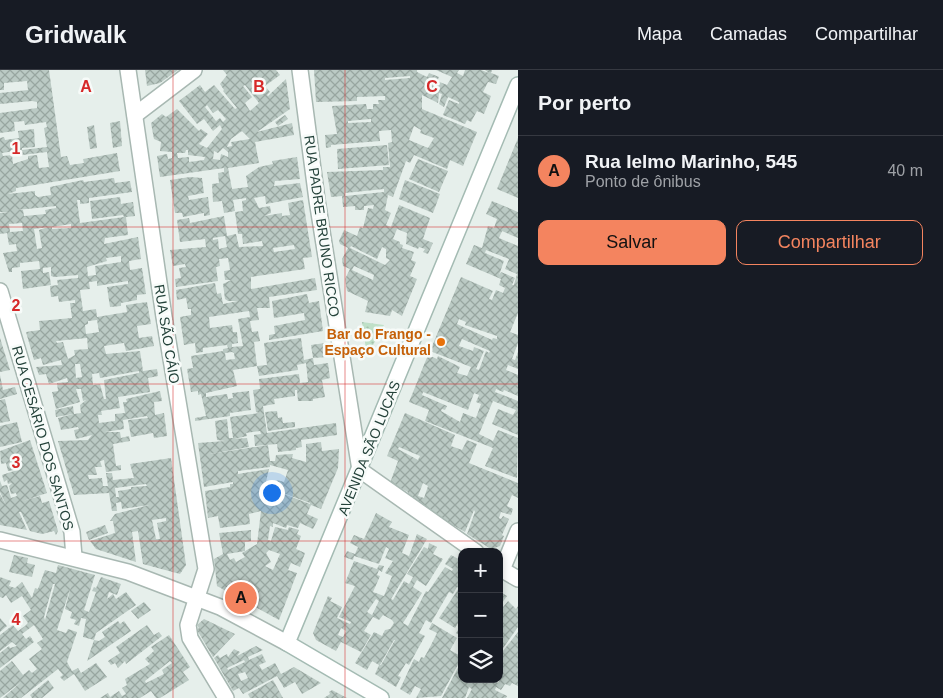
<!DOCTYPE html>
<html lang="pt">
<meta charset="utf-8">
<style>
body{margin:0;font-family:Helvetica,sans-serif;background:#242831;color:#f1f3f6}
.controls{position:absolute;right:15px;bottom:15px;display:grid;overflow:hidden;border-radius:10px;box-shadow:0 2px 8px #0003}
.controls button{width:45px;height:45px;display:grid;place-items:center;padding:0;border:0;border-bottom:1px solid #363941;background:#171b24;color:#f1f3f6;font:25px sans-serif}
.you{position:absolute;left:271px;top:422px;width:18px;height:18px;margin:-12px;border:4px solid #fff;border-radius:50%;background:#1a73e8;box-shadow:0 0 0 8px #1a73e833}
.badge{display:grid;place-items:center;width:32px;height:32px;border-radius:50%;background:#f4845f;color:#111;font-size:16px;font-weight:700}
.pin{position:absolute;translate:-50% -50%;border:2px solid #fff;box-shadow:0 1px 5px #0006}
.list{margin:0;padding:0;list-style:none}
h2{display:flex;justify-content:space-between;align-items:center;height:65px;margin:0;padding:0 20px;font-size:21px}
h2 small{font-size:16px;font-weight:400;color:#9ea1a6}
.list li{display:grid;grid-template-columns:32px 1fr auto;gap:15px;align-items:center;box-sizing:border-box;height:70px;padding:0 20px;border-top:1px solid #363941}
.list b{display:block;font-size:19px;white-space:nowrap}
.list p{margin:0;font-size:16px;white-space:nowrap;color:#9ea1a6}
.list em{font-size:16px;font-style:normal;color:#9ea1a6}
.actions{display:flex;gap:10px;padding:15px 20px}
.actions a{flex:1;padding:11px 0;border:1px solid #f4845f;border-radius:10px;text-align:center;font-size:18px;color:#f4845f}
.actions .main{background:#f4845f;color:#111}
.icon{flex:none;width:28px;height:28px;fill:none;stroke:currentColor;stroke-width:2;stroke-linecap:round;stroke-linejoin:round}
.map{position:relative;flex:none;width:518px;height:628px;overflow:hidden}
header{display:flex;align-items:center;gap:30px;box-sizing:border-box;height:70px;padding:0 25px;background:#171b24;border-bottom:1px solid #363941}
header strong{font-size:24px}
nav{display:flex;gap:28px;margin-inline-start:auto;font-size:18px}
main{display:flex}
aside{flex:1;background:#171b24}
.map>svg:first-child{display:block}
</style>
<header>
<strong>Gridwalk</strong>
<nav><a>Mapa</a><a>Camadas</a><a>Compartilhar</a></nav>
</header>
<main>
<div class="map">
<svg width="518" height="628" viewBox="0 0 518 628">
<defs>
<pattern id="park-dots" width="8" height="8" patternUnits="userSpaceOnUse" patternTransform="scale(1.25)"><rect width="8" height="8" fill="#bfe0c8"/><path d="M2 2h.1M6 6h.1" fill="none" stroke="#a4c1ad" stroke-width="1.8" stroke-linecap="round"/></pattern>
<pattern id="building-cross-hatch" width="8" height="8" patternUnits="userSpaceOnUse" patternTransform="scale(1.25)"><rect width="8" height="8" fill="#bbcac4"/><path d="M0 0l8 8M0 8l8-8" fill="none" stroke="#98a6a0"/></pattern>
</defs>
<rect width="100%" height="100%" fill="#e6efeb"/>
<polygon fill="url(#park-dots)" points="362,252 384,255 367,286"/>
<g fill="url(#building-cross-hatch)" fill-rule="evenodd">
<path d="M 0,0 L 49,0 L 61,87 L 67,86 L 70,95 L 84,93 L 83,89 L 117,83 L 120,101 L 16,118 L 16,121 L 8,124 L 35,121 L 35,125 L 38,127 L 51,125 L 50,117 L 83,110 L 84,112 L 114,108 L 115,113 L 130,111 L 132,122 L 89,128 L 89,133 L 80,134 L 80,130 L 77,130 L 80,153 L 124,147 L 123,145 L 92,149 L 90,131 L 120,127 L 121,134 L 133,132 L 135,146 L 126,147 L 128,165 L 105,168 L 104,174 L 138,167 L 141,189 L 129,191 L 130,200 L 142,198 L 146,224 L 137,225 L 137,230 L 121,233 L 121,236 L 110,237 L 107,217 L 128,214 L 128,211 L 97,216 L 97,211 L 89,212 L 90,219 L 80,220 L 83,241 L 96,239 L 97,247 L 127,242 L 126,235 L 147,232 L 151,254 L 137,256 L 139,268 L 152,266 L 154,276 L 126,281 L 124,273 L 104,276 L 106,284 L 140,281 L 143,301 L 157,299 L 158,306 L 148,308 L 150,322 L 118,327 L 120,338 L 101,341 L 102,345 L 98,345 L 99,353 L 115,351 L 115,344 L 125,343 L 123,332 L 127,332 L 126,329 L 160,321 L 162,331 L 154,332 L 155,345 L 164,343 L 167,366 L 154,368 L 153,363 L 131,367 L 128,350 L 148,348 L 147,346 L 123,350 L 124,359 L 105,362 L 120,362 L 121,368 L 129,366 L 130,371 L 113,374 L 116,396 L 121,395 L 121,400 L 106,402 L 104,390 L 100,391 L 102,397 L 95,397 L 97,405 L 88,405 L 89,409 L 102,408 L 103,416 L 108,416 L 106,403 L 112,403 L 113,410 L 134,408 L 130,394 L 171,388 L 186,495 L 180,504 L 143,494 L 138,461 L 132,462 L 136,492 L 96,479 L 90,471 L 115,463 L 113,451 L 110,451 L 115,444 L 149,435 L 122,439 L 121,432 L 116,433 L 117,441 L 112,441 L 109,423 L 74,425 L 58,371 L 88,370 L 92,365 L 76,369 L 74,360 L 79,359 L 78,357 L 61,360 L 58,348 L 73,344 L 56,347 L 55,340 L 73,336 L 74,344 L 81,343 L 80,335 L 86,330 L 83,331 L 81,319 L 76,319 L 80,332 L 56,339 L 52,322 L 58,321 L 57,313 L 68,312 L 67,308 L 49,314 L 46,304 L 39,305 L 36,297 L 62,295 L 61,290 L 43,295 L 41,288 L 34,290 L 26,262 L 40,260 L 39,251 L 72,248 L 70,233 L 75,233 L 75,230 L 59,232 L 58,226 L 51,227 L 50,216 L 58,215 L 57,210 L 78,208 L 78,205 L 55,207 L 51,206 L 51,197 L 43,198 L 43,203 L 49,202 L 51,215 L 23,219 L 21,201 L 40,199 L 39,191 L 20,193 L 20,197 L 12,198 L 12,202 L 9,202 L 3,183 L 17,181 L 16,174 L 9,175 L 7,163 L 0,164 L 0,143 L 9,142 L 0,142 L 0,68 L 4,67 L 5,70 L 19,68 L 18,61 L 34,59 L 35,77 L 22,78 L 22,80 L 47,77 L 44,58 L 47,57 L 46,52 L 25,55 L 24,51 L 14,52 L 15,61 L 0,63 L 0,43 L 37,38 L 37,32 L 32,31 L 0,34 L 0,23 L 28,20 L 27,11 L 4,13 L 4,20 L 0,20 ZM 14,81 L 14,86 L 47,82 L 49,97 L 39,98 L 37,85 L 28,86 L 28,89 L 13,94 L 12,85 L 3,86 L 2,83 ZM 56,136 L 56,138 L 45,140 L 46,144 L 24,146 L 23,140 L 17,140 ZM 22,153 L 23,161 L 10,162 L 9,154 ZM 71,154 L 71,158 L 52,159 L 52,157 ZM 48,157 L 39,160 L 42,178 L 37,179 L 34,159 ZM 121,186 L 121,192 L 95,196 L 96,205 L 88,206 L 87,197 L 107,191 L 106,188 ZM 97,250 L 99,262 L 86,264 L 85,255 L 88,254 L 88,251 ZM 87,268 L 88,279 L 74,280 L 75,285 L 68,289 L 63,272 L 57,273 L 56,271 ZM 75,294 L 80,294 L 82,307 L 76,308 ZM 139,301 L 139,303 L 104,310 L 106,329 L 104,329 L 100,314 L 93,315 L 92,304 L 99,303 L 100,308 ZM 146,414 L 147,416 L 131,417 L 131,419 L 118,421 L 119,427 L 116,427 L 115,418 ZM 166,448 L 166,451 L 157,453 L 160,469 L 156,469 L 152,450 Z"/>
<polygon points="145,0 178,0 160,13 147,16"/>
<path d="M 223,0 L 276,0 L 280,5 L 265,16 L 270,22 L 267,25 L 268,26 L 286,9 L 290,39 L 257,62 L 292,53 L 294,65 L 255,72 L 259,93 L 228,98 L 232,119 L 248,117 L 246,106 L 259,97 L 273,94 L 272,91 L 297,87 L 300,109 L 275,111 L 274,116 L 300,113 L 303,127 L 266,134 L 265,126 L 254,128 L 259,138 L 270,136 L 271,143 L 264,146 L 282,143 L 282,146 L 290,145 L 288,133 L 303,130 L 312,187 L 303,188 L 305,199 L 251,207 L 251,219 L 315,208 L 317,220 L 269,227 L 270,238 L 257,238 L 259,250 L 250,251 L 252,262 L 258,261 L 260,271 L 254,272 L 257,296 L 267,295 L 264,273 L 301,268 L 304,290 L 313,288 L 314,295 L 328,293 L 330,308 L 322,310 L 325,327 L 313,329 L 313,331 L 298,331 L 297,320 L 295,320 L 295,326 L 274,329 L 275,334 L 263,336 L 267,363 L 336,353 L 337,365 L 301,370 L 302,377 L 296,378 L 296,380 L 278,382 L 277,374 L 255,376 L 254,365 L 261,364 L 260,361 L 246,363 L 247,366 L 234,369 L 247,368 L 249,377 L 210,384 L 268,375 L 270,391 L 275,391 L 276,385 L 293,384 L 292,388 L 306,392 L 306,374 L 321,372 L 322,381 L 339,379 L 338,398 L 321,439 L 311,435 L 307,444 L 318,449 L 313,459 L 300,453 L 298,458 L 287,455 L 286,458 L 273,453 L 273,457 L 270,456 L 268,470 L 271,471 L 275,457 L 288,460 L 289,457 L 299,460 L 297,464 L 301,466 L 296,479 L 305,483 L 300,497 L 291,493 L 288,500 L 297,503 L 279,550 L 217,516 L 214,489 L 223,484 L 219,463 L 251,460 L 251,471 L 245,472 L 245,481 L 227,484 L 230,490 L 234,488 L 236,492 L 245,487 L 242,483 L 257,474 L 261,441 L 249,444 L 250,454 L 220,458 L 218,446 L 208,448 L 205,421 L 230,417 L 230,414 L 233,414 L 233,412 L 204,417 L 198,373 L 225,371 L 217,370 L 215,351 L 227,349 L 229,368 L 233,368 L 230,347 L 259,343 L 256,342 L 253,320 L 260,319 L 259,309 L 299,304 L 300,313 L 308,312 L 306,293 L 297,295 L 298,300 L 259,306 L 257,296 L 233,300 L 237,316 L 206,323 L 206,327 L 227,324 L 228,329 L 233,328 L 232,323 L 249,321 L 251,340 L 230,343 L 230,346 L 195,351 L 195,348 L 206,346 L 201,324 L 198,325 L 198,321 L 191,322 L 187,299 L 193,298 L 191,286 L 223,281 L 223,279 L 228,278 L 227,275 L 203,278 L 203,282 L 196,283 L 195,273 L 184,275 L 180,247 L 191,245 L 191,239 L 188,239 L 186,228 L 177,230 L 176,220 L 215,213 L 217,224 L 221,223 L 223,234 L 238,231 L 228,231 L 225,229 L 223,214 L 231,210 L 225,210 L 224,201 L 230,200 L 228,188 L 219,189 L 220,196 L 216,197 L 218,211 L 176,217 L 175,209 L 181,208 L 179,198 L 186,197 L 185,194 L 173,196 L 170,180 L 206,177 L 205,169 L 180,172 L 177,150 L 189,148 L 190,153 L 224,146 L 227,166 L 236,164 L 239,177 L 263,176 L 262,171 L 243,174 L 242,164 L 238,164 L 235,142 L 243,141 L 242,131 L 246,130 L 246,128 L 233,130 L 235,141 L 224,143 L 222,131 L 213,132 L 212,114 L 219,113 L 218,103 L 224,102 L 224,98 L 160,107 L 157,86 L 167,84 L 168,89 L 172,88 L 172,82 L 160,81 L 161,72 L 154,69 L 151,53 L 162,44 L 166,47 L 177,39 L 199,61 L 201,59 L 208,64 L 199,74 L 207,78 L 222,59 L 220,55 L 213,61 L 204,49 L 197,54 L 179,31 L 200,15 L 205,22 L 214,15 L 235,39 L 237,38 L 223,21 L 224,20 L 220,14 L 227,5 ZM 245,15 L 259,33 L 250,41 L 245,33 L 252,27 L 243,16 ZM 207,35 L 213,43 L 218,40 L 226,49 L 223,52 L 220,48 L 216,51 L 205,37 ZM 242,61 L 250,69 L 231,72 L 232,76 L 227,77 L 231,69 ZM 223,78 L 228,82 L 228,87 L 221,84 L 220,90 L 213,89 L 214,81 L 218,83 ZM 186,80 L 188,80 L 188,85 L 205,87 L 204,90 L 189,92 L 189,87 L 178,88 L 177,83 L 185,83 ZM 225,166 L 227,177 L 219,179 L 218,169 L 213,170 L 213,168 ZM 294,175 L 295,179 L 274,182 L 273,178 ZM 249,241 L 250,247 L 238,249 L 243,276 L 232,277 L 232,274 L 238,273 L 237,262 L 233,262 L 232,255 L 210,258 L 209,247 ZM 232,282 L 234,283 L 235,289 L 226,290 L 225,283 ZM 270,395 L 288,400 L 284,412 L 277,410 L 274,420 L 265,416 L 269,399 L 238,404 L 238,401 L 270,397 ZM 277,421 L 310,433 L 310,434 L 284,424 L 281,432 L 274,430 ZM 269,480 L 280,484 L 273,500 L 265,496 L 271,492 L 266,483 Z"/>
<path d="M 314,0 L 417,0 L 417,2 L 427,7 L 429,3 L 439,7 L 437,11 L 447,15 L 452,7 L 436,0 L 459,0 L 457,3 L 463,6 L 465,0 L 481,0 L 489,3 L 485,0 L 492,0 L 491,3 L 499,6 L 496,14 L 488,12 L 483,22 L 491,26 L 484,44 L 477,41 L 471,52 L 467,50 L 465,54 L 443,45 L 449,30 L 459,34 L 459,32 L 448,27 L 444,37 L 439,34 L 442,24 L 439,23 L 438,33 L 422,25 L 422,39 L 477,62 L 463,96 L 450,90 L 447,99 L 414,85 L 410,93 L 406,91 L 393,127 L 388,125 L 385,140 L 391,143 L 386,155 L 391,157 L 399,135 L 430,148 L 423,169 L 433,173 L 428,184 L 423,182 L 425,179 L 419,177 L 418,179 L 406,174 L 407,163 L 397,159 L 393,169 L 400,172 L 400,174 L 403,175 L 402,178 L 414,182 L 411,190 L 416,192 L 410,206 L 417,209 L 402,246 L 392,240 L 390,246 L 365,242 L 368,231 L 347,221 L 345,209 L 350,199 L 343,196 L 342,189 L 348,178 L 340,174 L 339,171 L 344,160 L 357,166 L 360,157 L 363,158 L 368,138 L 373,139 L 374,135 L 364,136 L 364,140 L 355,140 L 355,136 L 343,137 L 342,126 L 331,127 L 327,102 L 383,100 L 383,97 L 390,97 L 388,73 L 392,72 L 391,60 L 379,61 L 380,71 L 331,75 L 331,77 L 326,78 L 325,65 L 337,64 L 332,36 L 366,34 L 367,39 L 373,39 L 373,34 L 379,34 L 378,30 L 385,30 L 385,26 L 357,27 L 357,31 L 316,32 ZM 410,6 L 410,8 L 385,10 L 385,8 ZM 371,49 L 371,52 L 348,53 L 348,51 ZM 414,56 L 421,60 L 420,63 L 434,68 L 428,78 L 409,70 ZM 384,119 L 384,122 L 345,126 L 345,123 ZM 351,176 L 377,189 L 382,177 L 386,179 L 386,188 L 390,190 L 385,195 L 350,178 ZM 354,196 L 374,205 L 373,210 L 352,200 Z"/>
<polygon points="285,45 288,49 278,56 275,52"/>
<polygon points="120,51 122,76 113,78 110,53"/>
<polygon points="94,55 97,78 90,79 87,57"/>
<polygon points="518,68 518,128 497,119"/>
<polygon points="387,75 389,95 338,99 337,79"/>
<polygon points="418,89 448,101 439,122 409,109"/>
<polygon points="190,107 202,108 204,123 188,126 189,130 208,127 210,145 204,146 204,143 183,147 182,143 175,143 170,110"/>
<polygon points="405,110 440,124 433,143 399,129"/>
<path d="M 492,131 L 518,142 L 518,168 L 502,161 L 499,168 L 518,176 L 518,243 L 510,262 L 518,265 L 518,273 L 512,289 L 515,290 L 518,282 L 518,299 L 508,295 L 506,300 L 518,305 L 518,326 L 504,320 L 503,322 L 496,319 L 495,322 L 518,331 L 518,365 L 492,354 L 498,339 L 513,345 L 516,340 L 493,331 L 479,364 L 493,371 L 498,360 L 518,368 L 517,408 L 485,396 L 493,378 L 425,351 L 429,340 L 409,332 L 428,285 L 437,289 L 438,286 L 460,297 L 457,303 L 467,306 L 471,297 L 430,281 L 461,207 L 493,221 L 489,229 L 492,230 L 496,220 L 503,223 L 505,218 L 499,215 L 501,209 L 466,194 L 474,175 L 482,178 L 488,156 L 494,158 L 497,149 L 486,144 ZM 486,180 L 509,189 L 505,199 L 517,204 L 514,215 L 512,215 L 515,208 L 501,202 L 499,205 L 504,191 L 485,183 ZM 459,249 L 466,252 L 465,255 L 497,266 L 497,269 L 493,268 L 492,270 L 457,254 ZM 462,269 L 490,281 L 489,283 L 486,281 L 479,300 L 476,299 L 484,281 L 474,277 L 473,281 L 459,276 ZM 423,322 L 468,340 L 474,323 L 479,325 L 476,332 L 481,334 L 476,348 L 463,343 L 460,352 L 441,341 L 442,339 L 445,340 L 447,336 L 422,325 Z"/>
<polygon points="307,224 309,233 319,231 323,261 269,270 269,265 275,264 274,256 305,250 304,243 274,248 272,231"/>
<polygon points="0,268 10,300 0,302"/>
<polygon points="325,273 327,287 313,288 311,275"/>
<polygon points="0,305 3,320 15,317 17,324 0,329"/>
<polygon points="5,329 10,351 0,353 0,330"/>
<polygon points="277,341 278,348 282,347 283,353 295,352 295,357 268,361 265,342"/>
<path d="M 405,343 L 455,365 L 451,376 L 462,380 L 467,370 L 477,374 L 469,393 L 518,413 L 518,428 L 512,425 L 507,436 L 513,439 L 511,445 L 501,442 L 499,448 L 501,449 L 503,446 L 509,449 L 502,465 L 504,466 L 500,476 L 491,479 L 467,464 L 475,442 L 474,440 L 465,462 L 406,428 L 408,422 L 390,413 L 398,391 L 387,386 ZM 399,377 L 420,386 L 418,390 L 398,379 ZM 423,413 L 428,416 L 424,428 L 418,426 Z"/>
<polygon points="17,352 22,372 0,377 0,356"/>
<polygon points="30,370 47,423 23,431 40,426 42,433 49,431 58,461 56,465 54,461 42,464 30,461 21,442 19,442 27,460 0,455 0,424 6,435 0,422 0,411 2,416 7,415 11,428 17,426 16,423 11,424 9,416 12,413 8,414 7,410 4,412 2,405 20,399 8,401 6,393 1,394 0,381"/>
<path d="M 376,443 L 392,452 L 389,457 L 409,465 L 402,483 L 409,486 L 417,464 L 427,469 L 391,529 L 393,530 L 404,511 L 409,514 L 413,507 L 407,504 L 424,477 L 428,479 L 429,473 L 437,477 L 433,484 L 443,489 L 426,516 L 417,510 L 413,517 L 422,523 L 403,553 L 408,556 L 426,521 L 428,522 L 445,497 L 452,501 L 453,499 L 445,494 L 451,485 L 462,491 L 460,513 L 462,514 L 462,547 L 455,558 L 439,548 L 459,518 L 457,517 L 453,524 L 449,522 L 431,553 L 426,550 L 419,563 L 425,566 L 409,595 L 406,593 L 398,606 L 401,607 L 396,617 L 375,604 L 379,595 L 372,591 L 367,600 L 355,593 L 374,562 L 382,566 L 385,560 L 390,559 L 394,553 L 392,550 L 383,545 L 379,550 L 373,547 L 364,561 L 371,565 L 361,582 L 341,572 L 336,581 L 316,570 L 313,563 L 328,526 L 332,528 L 330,531 L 342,537 L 337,548 L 350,554 L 351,552 L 339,547 L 355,516 L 345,513 L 354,491 L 377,499 L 379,495 L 384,496 L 382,502 L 379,500 L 377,505 L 380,506 L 373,522 L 384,526 L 392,506 L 385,503 L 393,491 L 385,488 L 389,479 L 386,477 L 379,494 L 354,486 L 353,490 L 344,487 L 347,481 L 355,484 L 358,477 L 350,473 L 354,465 L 364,469 ZM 376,529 L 379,531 L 372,545 L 367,542 ZM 341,558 L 346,561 L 343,567 L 338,565 ZM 394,570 L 395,570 L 381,595 L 380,595 Z"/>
<polygon points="105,455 108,463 89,470 86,462"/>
<polygon points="14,485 28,488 27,493 35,495 32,507 9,502"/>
<path d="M 58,495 L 95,505 L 84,540 L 89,542 L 96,522 L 92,521 L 94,517 L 96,518 L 101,507 L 121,514 L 117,525 L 109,522 L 107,529 L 113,524 L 116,529 L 126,522 L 136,535 L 96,563 L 94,570 L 99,571 L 105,567 L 102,562 L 118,551 L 120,554 L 124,551 L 131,561 L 87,591 L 94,570 L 83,567 L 86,549 L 81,548 L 79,556 L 74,554 L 76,550 L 70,548 L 72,542 L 65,539 L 71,516 L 57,560 L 66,563 L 68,559 L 77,562 L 67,592 L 72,601 L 78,598 L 81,603 L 96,593 L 107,607 L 85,621 L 74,604 L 64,611 L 60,607 L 63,605 L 58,599 L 21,628 L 3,628 L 21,612 L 0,628 L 0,601 L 12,591 L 23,605 L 29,600 L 32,603 L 37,599 L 29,589 L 42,579 L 37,573 L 43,569 L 34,555 L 22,564 L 26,569 L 30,566 L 34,572 L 0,598 L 0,583 L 9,576 L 10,578 L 17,576 L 12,572 L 0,581 L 0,565 L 13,555 L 18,561 L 25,556 L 28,553 L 23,546 L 31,540 L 22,526 L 11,533 L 6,525 L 3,528 L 0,527 L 0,507 L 11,511 L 9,516 L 15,518 L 22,512 L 32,528 L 35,518 L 38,519 L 45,500 L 56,503 ZM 53,514 L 55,514 L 45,550 L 44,547 Z"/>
<polygon points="499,521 507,526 499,537"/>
<polygon points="508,531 516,539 518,536 518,557 499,584 499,542"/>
<polygon points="144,532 151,540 138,549 131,541"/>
<polygon points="0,548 7,556 0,562"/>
<polygon points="204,549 235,564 213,587 197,560 199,558 197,555"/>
<polygon points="432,553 457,568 450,580 462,587 441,626 416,628 421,619 415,616 410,625 400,619 414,589 419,592 421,587 424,588 430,577 437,563 429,559"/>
<polygon points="462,554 462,567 456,563"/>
<polygon points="147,555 154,565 159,562 162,566 126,594 125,591 118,598 115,593 111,595 108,591 120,583 116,577"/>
<polygon points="518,562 518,616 512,613 510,616 505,614 501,620 496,617 495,620 507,626 506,628 467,628 472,619 469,617 465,628 442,628 460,594 462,609 494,609 498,613 501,608 499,606 499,586"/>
<path d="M 169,565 L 190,597 L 183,602 L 189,610 L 160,628 L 156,628 L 151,621 L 140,628 L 100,628 L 108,623 L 110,627 L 119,621 L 122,626 L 126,624 L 122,618 L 127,615 L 125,609 L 150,594 L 145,589 L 154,581 L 151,577 ZM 170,591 L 172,593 L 162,600 L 164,604 L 146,613 L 145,611 Z"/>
<path d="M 256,576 L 263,580 L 248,587 L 249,590 L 262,584 L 266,592 L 259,595 L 262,600 L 275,593 L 281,604 L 294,597 L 321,613 L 302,624 L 295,612 L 284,618 L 277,606 L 243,624 L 239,618 L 233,621 L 214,588 L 218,585 L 220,588 L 227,584 L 228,587 L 234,579 L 240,582 L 237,586 ZM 244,590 L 245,592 L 228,600 L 227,598 ZM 245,602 L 248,608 L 241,611 L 238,604 Z"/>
<polygon points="48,610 54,618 42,628 32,628 30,625"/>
<polygon points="273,610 283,628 250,628 248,624"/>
<polygon points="332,620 347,628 324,628 330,624 329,622"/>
</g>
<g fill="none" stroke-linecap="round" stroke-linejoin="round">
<defs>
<g id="street">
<polyline points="128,0 164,247 206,499 188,555 190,568 226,628"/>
<polyline points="300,0 317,130 360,400 476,482"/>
<polyline points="135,45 194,0"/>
<polyline points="0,221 72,462 74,487"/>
<polyline points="0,470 128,502 220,537 287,573"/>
<polyline points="499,498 518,509"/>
<polyline points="502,500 518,461"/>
</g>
<polyline id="secondary" points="381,628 287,573 518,15"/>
</defs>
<use href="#street" stroke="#a8b8b2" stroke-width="18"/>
<use href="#secondary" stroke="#a4bbb3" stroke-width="18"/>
<use href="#street" stroke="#fff" stroke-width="15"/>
<use href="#secondary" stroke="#fff" stroke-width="15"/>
</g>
<path fill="none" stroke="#d62828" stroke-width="1" stroke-opacity="0.55" d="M 173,0 L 173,628M 345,0 L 345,628M 0,157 L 518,157M 0,314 L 518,314M 0,471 L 518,471"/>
<circle fill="#e8710a" stroke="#f7fbf9" stroke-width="2" cx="441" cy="272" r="5"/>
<g text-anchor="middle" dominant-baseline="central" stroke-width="5" stroke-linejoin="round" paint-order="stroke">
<g font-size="14" fill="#24423a" stroke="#f7fbf9">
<text transform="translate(322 156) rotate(82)">RUA PADRE BRUNO RICCO</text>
<text transform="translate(167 264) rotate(81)">RUA SÃO CÁIO</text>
<text transform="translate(43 368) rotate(74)">RUA CESÁRIO DOS SANTOS</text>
<text transform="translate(369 378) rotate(-68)">AVENIDA SÃO LUCAS</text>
</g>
<g font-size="14" font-weight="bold" fill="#c56008" stroke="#f7fbf9" text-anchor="end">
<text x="431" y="264">Bar do Frango -<tspan x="431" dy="16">Espaço Cultural</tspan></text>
</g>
</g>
<g font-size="16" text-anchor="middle" font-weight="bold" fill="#d62828" stroke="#f7fbf9" stroke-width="5" stroke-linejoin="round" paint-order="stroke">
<text x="86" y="22">A</text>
<text x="259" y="22">B</text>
<text x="432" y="22">C</text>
<text x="16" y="84">1</text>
<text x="16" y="241">2</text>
<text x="16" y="398">3</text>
<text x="16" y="555">4</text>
</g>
</svg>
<div class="controls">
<button>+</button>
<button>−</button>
<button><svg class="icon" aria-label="layers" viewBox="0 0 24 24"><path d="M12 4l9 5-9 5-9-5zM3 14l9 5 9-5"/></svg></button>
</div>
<div class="you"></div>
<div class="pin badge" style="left:241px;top:528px">A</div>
</div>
<aside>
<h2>Por perto<small></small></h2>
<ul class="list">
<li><span class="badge">A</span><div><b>Rua Ielmo Marinho, 545</b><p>Ponto de ônibus</p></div><em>40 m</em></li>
</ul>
<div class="actions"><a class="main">Salvar</a><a>Compartilhar</a></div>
</aside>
</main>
